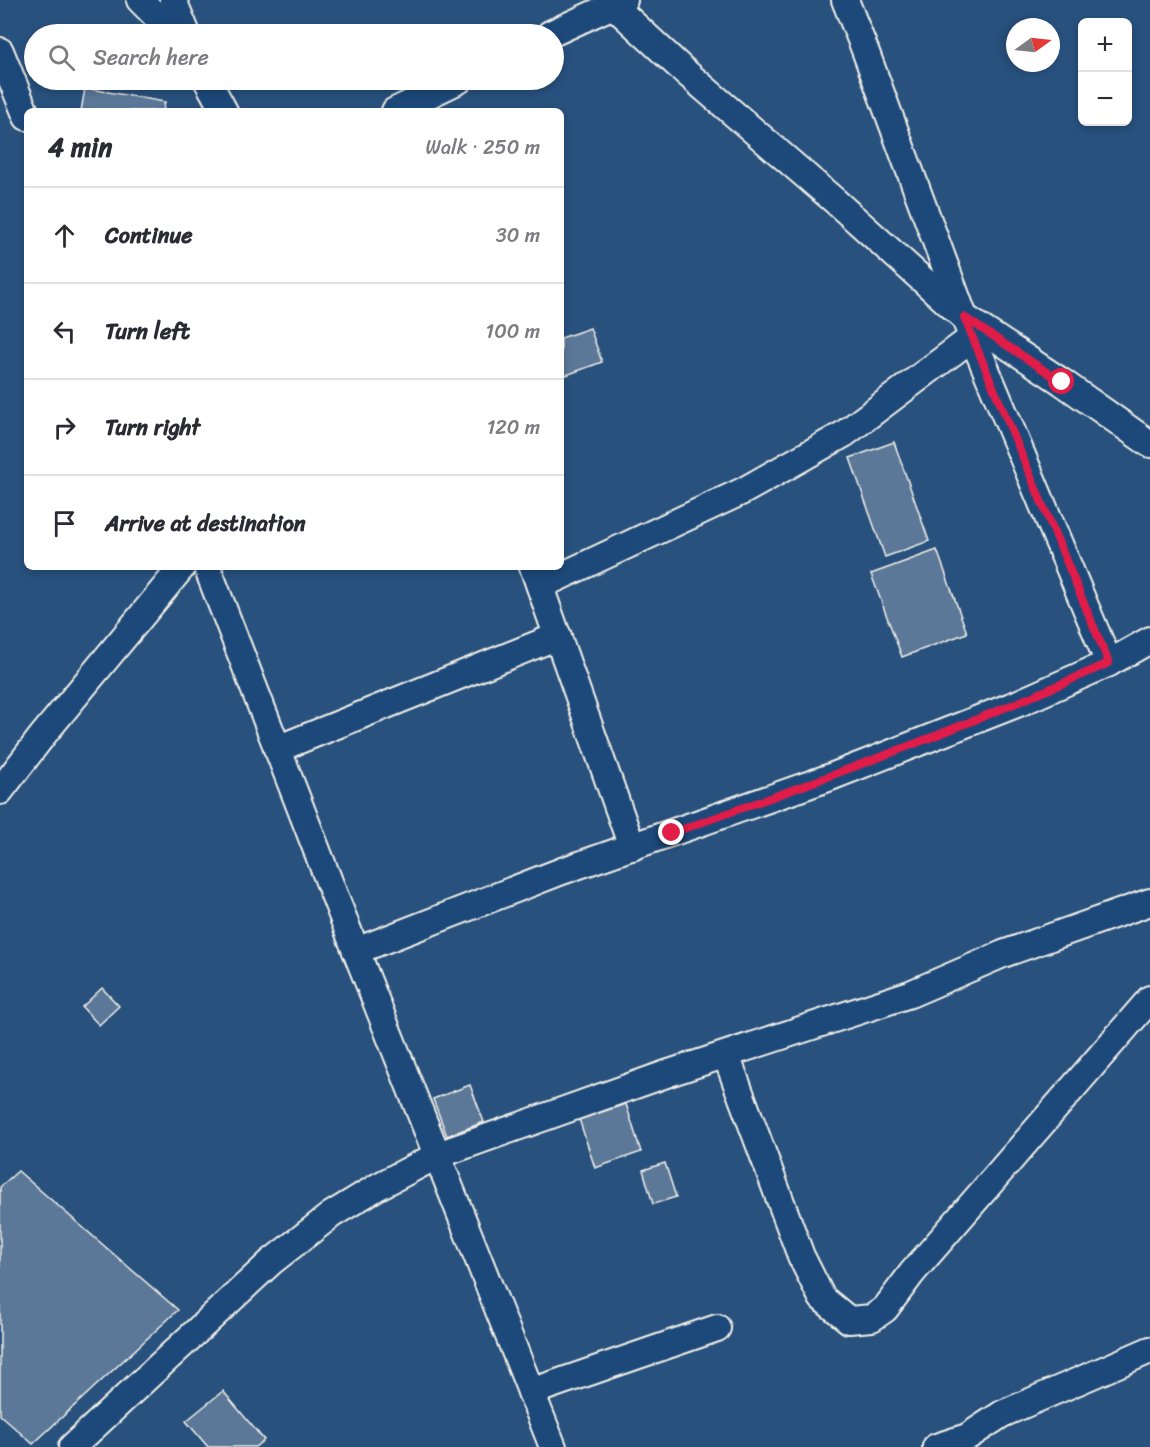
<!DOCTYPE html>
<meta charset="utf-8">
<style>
body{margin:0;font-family:Sriracha,sans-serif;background:#f7f7f7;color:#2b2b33}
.controls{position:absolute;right:18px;top:18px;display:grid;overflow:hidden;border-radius:9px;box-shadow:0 3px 9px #0003}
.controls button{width:54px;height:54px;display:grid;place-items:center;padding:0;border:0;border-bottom:2px solid #e1e1e2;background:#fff;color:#2b2b33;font:30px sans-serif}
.compass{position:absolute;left:1006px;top:18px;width:54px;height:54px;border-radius:50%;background:#fff;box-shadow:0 3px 9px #0003;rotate:75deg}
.stop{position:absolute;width:18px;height:18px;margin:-14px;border:4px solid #e11d48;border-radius:50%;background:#fff}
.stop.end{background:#e11d48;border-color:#fff;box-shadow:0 2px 6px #0008}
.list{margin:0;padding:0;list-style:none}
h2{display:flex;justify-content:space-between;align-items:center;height:78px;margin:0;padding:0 24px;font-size:26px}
h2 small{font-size:20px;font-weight:400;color:#7c7c81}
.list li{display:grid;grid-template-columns:39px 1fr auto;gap:18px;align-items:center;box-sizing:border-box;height:96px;padding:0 24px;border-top:2px solid #e1e1e2}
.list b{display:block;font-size:22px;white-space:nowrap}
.list em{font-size:20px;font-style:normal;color:#7c7c81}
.icon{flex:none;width:33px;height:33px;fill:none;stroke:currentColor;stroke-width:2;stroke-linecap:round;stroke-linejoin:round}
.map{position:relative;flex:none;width:1150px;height:1447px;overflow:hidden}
.search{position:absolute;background:#fff;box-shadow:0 3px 9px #0003;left:24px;top:24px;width:540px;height:66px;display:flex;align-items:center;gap:15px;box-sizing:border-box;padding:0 21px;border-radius:33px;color:#7c7c81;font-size:22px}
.panel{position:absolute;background:#fff;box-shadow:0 3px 9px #0003;left:24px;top:108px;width:540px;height:462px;border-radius:9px}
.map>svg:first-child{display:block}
</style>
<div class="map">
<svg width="1150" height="1447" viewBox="0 0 1150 1447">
<rect width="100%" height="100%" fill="#28517e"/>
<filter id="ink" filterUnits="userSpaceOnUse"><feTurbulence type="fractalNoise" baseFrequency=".0167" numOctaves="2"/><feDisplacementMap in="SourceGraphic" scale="12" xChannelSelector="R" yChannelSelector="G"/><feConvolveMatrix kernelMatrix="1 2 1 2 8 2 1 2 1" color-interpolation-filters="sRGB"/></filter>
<g filter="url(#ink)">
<g fill="#5b7899" stroke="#f4f1e8" stroke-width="1.5">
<polygon points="85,88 165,102 163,111 81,111"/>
<polygon points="590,328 602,362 561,377 561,338"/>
<polygon points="894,442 929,541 885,557 850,458"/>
<polygon points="937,550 967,633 902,657 871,574"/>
<polygon points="102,988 119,1006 99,1025 82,1007"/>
<polygon points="470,1085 484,1122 447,1136 433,1099"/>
<polygon points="626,1104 641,1152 595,1168 579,1119"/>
<polygon points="665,1163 676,1197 653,1204 643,1170"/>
<polygon points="18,1171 178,1310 33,1444 0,1415 0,1187"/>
<polygon points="223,1391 264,1440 255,1447 208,1447 186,1421"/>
</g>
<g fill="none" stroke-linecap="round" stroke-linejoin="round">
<defs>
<g id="minor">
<polyline points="140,0 174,34"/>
<polyline points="173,0 187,34"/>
<polyline points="611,0 613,5 682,69 835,201 964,317 1062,382 1150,444"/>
<polyline points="845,0 865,50 964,317 1109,663"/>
<polyline points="550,34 624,0"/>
<polyline points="0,51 27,117"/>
<polyline points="207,80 224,111"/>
<polyline points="395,111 459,80"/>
<polyline points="207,567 356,951 553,1447"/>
<polyline points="533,567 632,847"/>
<polyline points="540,586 743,491 844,434 973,337"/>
<polyline points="277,749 558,636"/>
<polyline points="0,791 43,735 182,567"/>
<polyline points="356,951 562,871 828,778 1019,703 1109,663 1150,640"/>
<polyline points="726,1055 801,1256 822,1298 849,1320 872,1318 885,1309 912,1273 1150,999"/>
<polyline points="531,1392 717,1328"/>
<polyline points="72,1447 271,1262 331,1215 377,1187 438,1155 669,1073 910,994 1003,954 1150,902"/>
<polyline points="936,1447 967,1437 1002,1414 1150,1350"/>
</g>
</defs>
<use href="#minor" stroke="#f4f1e8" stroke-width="30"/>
<use href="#minor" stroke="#1f4a7a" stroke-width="26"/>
</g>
</g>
<g fill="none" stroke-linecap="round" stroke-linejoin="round" filter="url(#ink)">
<path stroke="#e11d48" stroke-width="8" d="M 672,833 C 819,781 966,727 1109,663 L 964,317 L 1062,382"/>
</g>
</svg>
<div class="controls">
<button>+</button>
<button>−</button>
</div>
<svg class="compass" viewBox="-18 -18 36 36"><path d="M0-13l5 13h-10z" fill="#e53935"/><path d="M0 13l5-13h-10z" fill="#7c7c81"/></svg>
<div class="stop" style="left:1062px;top:382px"></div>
<div class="stop end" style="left:672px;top:833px"></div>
<div class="search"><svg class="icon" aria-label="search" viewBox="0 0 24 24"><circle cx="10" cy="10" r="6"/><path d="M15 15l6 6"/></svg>Search here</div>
<section class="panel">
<h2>4 min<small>Walk · 250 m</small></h2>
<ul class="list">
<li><svg class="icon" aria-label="ahead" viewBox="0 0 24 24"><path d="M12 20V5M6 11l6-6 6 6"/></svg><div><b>Continue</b></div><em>30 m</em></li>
<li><svg class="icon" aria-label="left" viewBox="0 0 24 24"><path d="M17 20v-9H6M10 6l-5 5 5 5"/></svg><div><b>Turn left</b></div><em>100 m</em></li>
<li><svg class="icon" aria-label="right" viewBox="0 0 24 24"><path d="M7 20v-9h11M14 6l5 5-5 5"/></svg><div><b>Turn right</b></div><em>120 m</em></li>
<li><svg class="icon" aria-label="arrive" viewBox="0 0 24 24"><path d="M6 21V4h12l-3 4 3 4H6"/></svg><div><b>Arrive at destination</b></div></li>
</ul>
</section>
</div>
